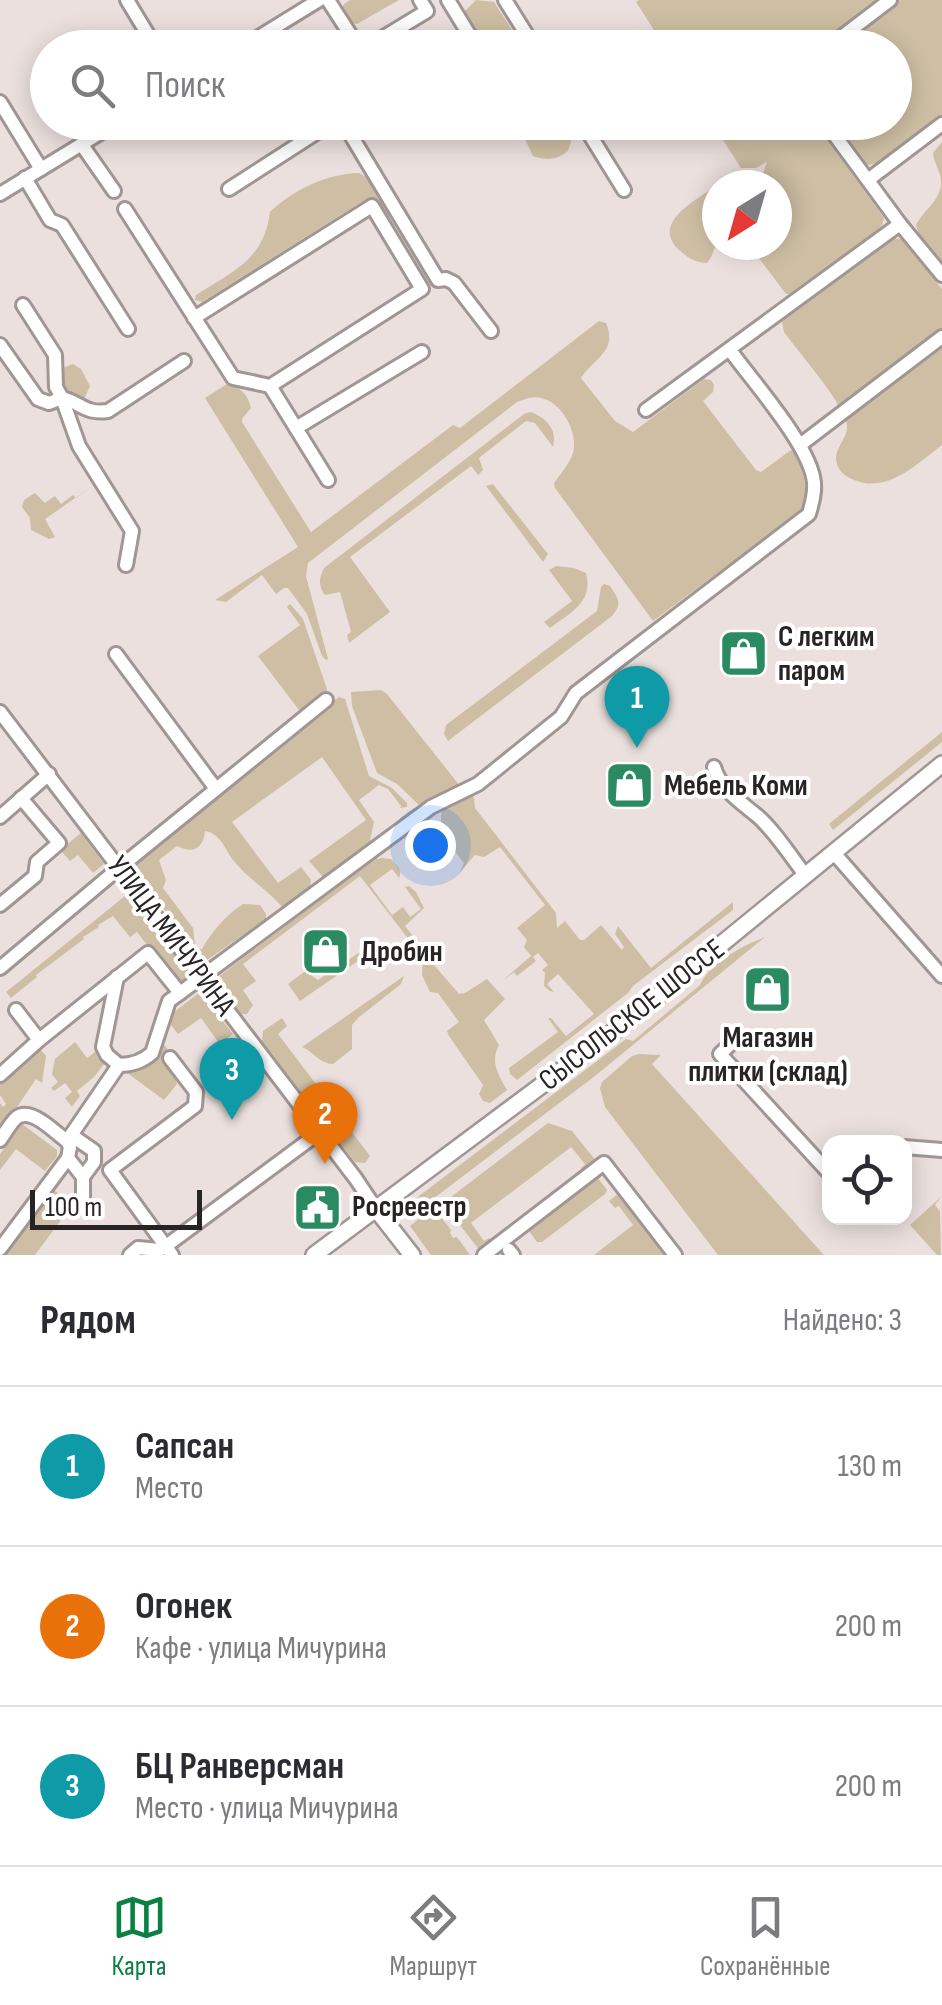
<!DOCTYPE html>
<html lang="ru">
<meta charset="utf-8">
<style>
body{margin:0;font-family:"Sofia Sans Condensed",sans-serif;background:#f7f7f7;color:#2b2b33}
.controls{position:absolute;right:30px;bottom:30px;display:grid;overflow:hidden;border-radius:20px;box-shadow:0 5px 25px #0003}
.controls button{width:90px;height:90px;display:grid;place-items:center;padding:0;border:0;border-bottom:2px solid #e1e1e2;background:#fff;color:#2b2b33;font:50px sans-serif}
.compass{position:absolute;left:702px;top:170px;width:90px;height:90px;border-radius:50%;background:#fff;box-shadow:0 5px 25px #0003;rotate:217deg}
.scale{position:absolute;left:30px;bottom:25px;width:172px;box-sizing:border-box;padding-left:10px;border:5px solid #282423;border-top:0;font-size:28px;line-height:35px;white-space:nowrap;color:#282423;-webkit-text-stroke:8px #fff;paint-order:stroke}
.you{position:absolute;left:430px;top:845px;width:35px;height:35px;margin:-25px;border:8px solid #fff;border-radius:50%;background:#1a73e8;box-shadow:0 0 0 15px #1a73e833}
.badge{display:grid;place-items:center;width:65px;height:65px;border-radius:50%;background:#0b8043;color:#fff;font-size:32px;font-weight:700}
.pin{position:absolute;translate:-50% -82px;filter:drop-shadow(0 2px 5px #0008)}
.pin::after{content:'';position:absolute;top:52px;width:35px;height:30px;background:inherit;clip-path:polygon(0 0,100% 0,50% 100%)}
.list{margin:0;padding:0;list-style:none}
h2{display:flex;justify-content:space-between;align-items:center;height:130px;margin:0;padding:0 40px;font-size:42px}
h2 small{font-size:32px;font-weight:400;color:#7c7c81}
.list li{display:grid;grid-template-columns:65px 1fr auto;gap:30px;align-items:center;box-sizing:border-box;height:160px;padding:0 40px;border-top:2px solid #e1e1e2}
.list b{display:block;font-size:38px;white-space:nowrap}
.list p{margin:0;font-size:32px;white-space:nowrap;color:#7c7c81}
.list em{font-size:32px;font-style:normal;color:#7c7c81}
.icon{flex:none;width:55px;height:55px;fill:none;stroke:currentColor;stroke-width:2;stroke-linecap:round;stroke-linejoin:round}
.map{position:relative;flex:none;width:942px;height:1255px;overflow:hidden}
.search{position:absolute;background:#fff;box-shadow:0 5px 25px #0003;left:30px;right:30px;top:30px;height:110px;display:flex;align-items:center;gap:25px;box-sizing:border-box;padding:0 35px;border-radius:55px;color:#7c7c81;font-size:38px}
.sheet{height:610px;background:#fff}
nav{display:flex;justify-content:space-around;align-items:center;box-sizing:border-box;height:140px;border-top:2px solid #e1e1e2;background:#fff;font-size:28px;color:#7c7c81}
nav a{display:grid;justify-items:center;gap:5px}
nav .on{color:#0b8043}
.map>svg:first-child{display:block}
</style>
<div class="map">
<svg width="942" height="1255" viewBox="0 0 942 1255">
<rect width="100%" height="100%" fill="#ebe0de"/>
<g fill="#cebfa4">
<polygon points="350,0 399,0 357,24 349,23 341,10 344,4"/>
<path d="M 476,0 L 494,2 L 523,47 L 468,47 C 484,34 471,27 465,11 Z"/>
<polygon points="639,0 881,0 821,48 665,47 636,2"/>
<path d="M 900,0 L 942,0 L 942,116 C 924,130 895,158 874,164 C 866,166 866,164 859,160 L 830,123 L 894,122 L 894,48 L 838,47 Z"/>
<path d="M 524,122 L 565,123 L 573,134 L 568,151 C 557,160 546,161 533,156 L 523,135 Z"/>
<polygon points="712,123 818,123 818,127 884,218 882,225 875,233 794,294 786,294 749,245 777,245 777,185 751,185 761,179 767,162 756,168 741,168"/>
<path d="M 942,142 L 942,264 L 919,237 L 916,225 C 923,211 940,201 941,184 C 942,173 934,164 933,153 Z"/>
<path d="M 359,173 L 368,178 L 390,215 L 388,221 L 371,203 L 361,202 L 202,302 L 195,300 L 196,295 C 233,271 264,260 270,212 C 294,189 327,174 359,173 Z"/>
<path d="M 717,185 C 717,211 723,243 707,263 C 695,263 687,257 678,249 C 651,222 697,200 717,185 Z"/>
<path d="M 890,238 L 901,239 L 942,289 L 942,445 C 917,464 887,494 854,480 C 844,476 836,469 836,457 C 837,444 851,435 846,421 C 839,398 800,354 784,332 L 782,322 L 787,315 Z"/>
<path d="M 599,321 L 606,323 C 618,351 594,358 581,378 L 615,421 L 633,432 L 704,379 L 711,380 L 714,385 L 713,392 L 703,401 L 756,470 L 761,472 L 791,450 L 795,452 C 803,473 810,488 802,510 L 653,621 L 555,488 L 554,483 C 561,473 573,460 574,448 C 576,429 561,402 541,398 C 533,396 525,399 517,402 L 308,563 L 306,576 L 328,659 L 326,660 L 322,656 L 307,614 L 288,588 L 284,588 L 276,594 L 262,575 L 226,602 L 215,600 L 298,547 L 205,398 L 227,384 C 240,386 248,395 251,408 L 242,419 L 242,422 L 311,532 L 453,425 L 460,428 Z"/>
<path d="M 73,364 L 81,369 L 90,386 L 84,399 C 74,399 67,396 60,389 L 60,369 Z"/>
<path d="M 530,412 C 546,417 558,430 553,447 L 535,423 L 526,421 L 479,458 L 483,470 L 478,475 L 471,466 L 350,557 L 390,612 L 349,643 L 347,635 L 351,632 L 340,592 L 325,595 C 318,586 319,578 324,568 L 524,414 Z"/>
<polygon points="493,484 548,554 543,562 486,486"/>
<polygon points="91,487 45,519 55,537 49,539 31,530 30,518 22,507 24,500 35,493 45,503 55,496 61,504 73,495 76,498"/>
<path d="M 556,566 L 574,568 L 586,573 C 594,602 570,613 550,628 L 544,622 L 572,601 L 549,570 Z"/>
<path d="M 604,584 L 610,586 C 618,598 623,604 612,616 L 448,741 L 444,734 L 446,725 L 597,611 L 601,587 Z"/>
<polygon points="290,604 303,619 327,689 325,695 305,711 299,710 258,656 300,625 287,607"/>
<polygon points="381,690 387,694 460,786 420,806 397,784 377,773 352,706 351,692"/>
<path d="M 339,697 L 345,699 L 369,776 L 392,788 L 407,803 L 407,807 L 400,808 L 401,806 L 388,789 L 379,785 L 359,800 L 374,822 L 370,841 L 323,877 L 309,861 L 366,820 L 322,757 L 232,822 L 278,883 L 301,867 L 311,880 L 310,887 L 282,907 C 267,889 248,879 233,860 C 224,848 220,833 205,831 C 203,849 193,854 177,846 L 159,860 L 166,880 L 163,888 L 193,928 L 195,945 L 198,949 L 202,949 C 213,930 225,916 243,904 L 260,905 L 266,914 L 266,919 L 204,962 L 134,869 L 134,863 L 206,801 Z"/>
<polygon points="942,732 942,742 833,830 829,824"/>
<path d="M 470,792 L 474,798 L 475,808 L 556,913 L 557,928 L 565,921 L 580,940 L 584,940 L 601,925 L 622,950 L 624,947 L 615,934 L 618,926 L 651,968 L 733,902 L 733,910 L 633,986 L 628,993 L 517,1080 L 510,1074 L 509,1068 L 558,1032 L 548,1018 L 551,1018 L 566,1036 L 594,1014 L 558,974 L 547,984 L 554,992 L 550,991 L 544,986 L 545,973 L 542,970 L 548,965 L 538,953 L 533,957 L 536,961 L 517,976 L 514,972 L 502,981 L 531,956 L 524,947 L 527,940 L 517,928 L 545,905 L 500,847 L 484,857 L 475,855 L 460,872 L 464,863 C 448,842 436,833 443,805 Z"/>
<polygon points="81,833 104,864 93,873 78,855 70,861 60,850"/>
<path d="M 382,858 L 391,859 C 396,865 403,870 399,878 L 392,869 L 370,885 L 392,915 L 403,907 L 410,917 L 421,909 L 405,887 L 409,886 L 416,892 L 424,908 L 405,926 L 417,941 L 413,945 L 360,876 L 243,964 L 256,981 L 243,990 L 253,1005 L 247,1014 L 241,1014 L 220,987 L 217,978 L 337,886 L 376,859 Z"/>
<polygon points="125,896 163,938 189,972 188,980 180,987 137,932 130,937 113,916 98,925 99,927 83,937 84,939 36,975 37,977 11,998 6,992"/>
<path d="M 765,937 L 595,1076 L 421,1208 L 417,1202 L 419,1196 L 626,1039 L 633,1041 L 700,985 C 709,963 744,945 765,937 Z"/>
<polygon points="370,950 374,950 300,1001 288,984 308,969 312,976 318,980 360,952"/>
<path d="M 423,957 L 428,964 L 434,965 L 459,994 L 465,993 L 487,979 L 505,999 L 484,1020 L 499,1045 C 490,1062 498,1074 507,1090 L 490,1103 L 483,1101 L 479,1094 L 483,1085 L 449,1036 L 447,1031 L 459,1022 L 438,993 L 430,992 L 422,975 Z"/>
<path d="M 404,976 L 401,984 L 358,1018 L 352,1025 L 352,1049 L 333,1064 C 320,1064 314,1052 302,1047 Z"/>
<polygon points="200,992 233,1034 221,1043 224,1050 201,1018 178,1034 167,1020 169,1016"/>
<polygon points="282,1018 287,1026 278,1034 328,1100 315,1111 262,1041 263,1031"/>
<polygon points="75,1042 87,1058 96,1051 105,1063 94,1077 77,1091 80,1096 72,1107 65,1098 72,1092 65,1083 54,1091 51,1088 58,1082 52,1074 55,1059"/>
<path d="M 164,1045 L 167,1048 C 165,1062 175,1071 177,1084 L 164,1100 L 126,1072 L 146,1065 Z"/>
<polygon points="41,1050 46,1056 42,1083 36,1079 0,1132 0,1103 3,1107 6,1104 0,1095 0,1083"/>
<polygon points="639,1054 661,1055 652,1064 824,1255 718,1255 605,1107 600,1088 602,1082 632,1056"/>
<polygon points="339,1115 370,1156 365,1163 355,1162 326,1125"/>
<polygon points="548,1123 572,1131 596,1161 595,1165 585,1173 581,1168 585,1164 571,1147 471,1223 484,1241 489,1238 492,1243 480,1251 443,1203"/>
<polygon points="22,1124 57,1150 57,1156 45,1171 16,1149 0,1170 0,1154"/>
<polygon points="594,1178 598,1178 607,1190 605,1194 542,1242 537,1242 529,1231 530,1227"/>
<polygon points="54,1190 73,1204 35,1255 6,1255"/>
<polygon points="618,1194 622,1195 668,1255 594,1255 633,1225 619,1206 615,1208 609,1201"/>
<polygon points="942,1196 935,1205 940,1211 941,1255 937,1255 910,1225"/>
<polygon points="431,1209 435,1209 451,1230 450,1233 453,1238 457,1237 470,1255 431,1255 410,1226"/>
</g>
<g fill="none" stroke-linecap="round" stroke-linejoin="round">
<defs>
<g id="minor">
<polyline points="127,0 156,48"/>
<polyline points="328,0 359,48"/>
<polyline points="448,0 470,36 452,48"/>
<polyline points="505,0 535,48"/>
<polyline points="241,48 319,0"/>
<polyline points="366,48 427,11 420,0"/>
<polyline points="827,48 890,0"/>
<polyline points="0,102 41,169"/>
<polyline points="343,122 438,280 446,279 454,283 491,331"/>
<polyline points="582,122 624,190"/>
<polyline points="825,122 900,224 942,275"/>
<polyline points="82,145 114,191"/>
<polyline points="25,178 50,220 62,225 128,329"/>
<polyline points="868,180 942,124"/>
<polyline points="229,189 333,122"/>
<polyline points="0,194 118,122"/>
<polyline points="125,209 233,378 270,386 422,289 372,206 194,318"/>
<path d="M 23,305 L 55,355 L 56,387 L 62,398 C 82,403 84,414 108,411 L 184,361"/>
<polyline points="0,345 38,399 49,403 62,398 79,446 132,531 126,565"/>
<polyline points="270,386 328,480"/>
<polyline points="646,410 900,224"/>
<polyline points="296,428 422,352"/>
<polyline points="800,445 942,337"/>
<polyline points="116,654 216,789"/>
<polyline points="0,712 356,1179 376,1209"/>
<path d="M 714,767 C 720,788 739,801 755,814 C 772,827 792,858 806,876"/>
<polyline points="0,817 49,774"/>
<polyline points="834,853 942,976"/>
<polyline points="0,905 35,876 37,862 59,843 21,798"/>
<polyline points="0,968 119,868 326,700"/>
<path d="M 117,977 L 103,1047 L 107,1055 L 119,1065 C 132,1065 142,1062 152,1053 L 169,1001 L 180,993"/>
<polyline points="737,1038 720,1054 830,1174"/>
<path d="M 39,1040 L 148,953 L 180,993 L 431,807 L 478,784 L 561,717 L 576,693 L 809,514 C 812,503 815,494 814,483 C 811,446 752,381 730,350"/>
<polyline points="170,1058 196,1092 195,1106 110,1170 172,1255"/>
<polyline points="0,1075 39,1040 16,1010"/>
<polyline points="71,1135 94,1151 94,1162 83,1177 83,1200"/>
<path d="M 0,1140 C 5,1133 10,1124 16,1118 C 31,1106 54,1132 67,1141 L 70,1147 L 68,1158 L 83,1177"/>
<polyline points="67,1141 119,1065"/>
<polyline points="904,1147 942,1150"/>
<polyline points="0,1249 68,1158"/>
<polyline points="509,1250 513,1255"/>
<polyline points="130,1255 138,1248 159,1250 166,1246 320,1132"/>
<polyline points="484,1255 604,1163 675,1255"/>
</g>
<g id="major">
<polyline points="376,1209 412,1255"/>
<polyline points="314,1255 621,1026 942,764"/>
</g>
</defs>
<use href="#minor" stroke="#a09694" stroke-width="18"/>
<use href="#major" stroke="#a09694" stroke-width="20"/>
<use href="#minor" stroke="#fff" stroke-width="12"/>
<use href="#major" stroke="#fff" stroke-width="15"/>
</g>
<defs>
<symbol id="shop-square" viewBox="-11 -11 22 22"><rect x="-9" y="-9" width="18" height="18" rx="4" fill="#2a8a62" stroke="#fff"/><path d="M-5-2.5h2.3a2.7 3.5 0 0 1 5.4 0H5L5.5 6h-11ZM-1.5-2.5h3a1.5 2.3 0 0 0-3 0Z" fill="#fff"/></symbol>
<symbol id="civic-square" viewBox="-11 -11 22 22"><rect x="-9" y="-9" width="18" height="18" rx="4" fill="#2a8a62" stroke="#fff"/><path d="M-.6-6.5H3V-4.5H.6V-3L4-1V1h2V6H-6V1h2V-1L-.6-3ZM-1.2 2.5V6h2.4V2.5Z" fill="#fff"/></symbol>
</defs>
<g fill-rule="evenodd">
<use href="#shop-square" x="716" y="626" width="55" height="55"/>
<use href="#shop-square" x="602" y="758" width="55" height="55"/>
<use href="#shop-square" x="298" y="924" width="55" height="55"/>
<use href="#shop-square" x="740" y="962" width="55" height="55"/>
<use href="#civic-square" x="290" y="1180" width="55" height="55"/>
</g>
<g text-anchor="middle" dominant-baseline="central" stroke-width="8" stroke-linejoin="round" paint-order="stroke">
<g font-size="30" font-weight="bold" fill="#282423" stroke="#fff" text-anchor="start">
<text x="778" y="637">С легким<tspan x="778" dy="34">паром</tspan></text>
<text x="664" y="786">Мебель Коми</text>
<text x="361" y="952">Дробин</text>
<text x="768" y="1038" text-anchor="middle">Магазин<tspan x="768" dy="34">плитки (склад)</tspan></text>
<text x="352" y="1207">Росреестр</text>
</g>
<g font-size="30" fill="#282423" stroke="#fff">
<text transform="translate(171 936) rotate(53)">УЛИЦА МИЧУРИНА</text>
<text transform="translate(632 1015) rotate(-38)">СЫСОЛЬСКОЕ ШОССЕ</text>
</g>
</g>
</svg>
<div class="controls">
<button><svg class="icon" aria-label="locate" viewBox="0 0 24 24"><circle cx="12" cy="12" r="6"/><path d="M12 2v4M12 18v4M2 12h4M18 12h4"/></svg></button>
</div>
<svg class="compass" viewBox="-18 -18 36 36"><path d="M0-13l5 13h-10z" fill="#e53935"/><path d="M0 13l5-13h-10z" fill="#7c7c81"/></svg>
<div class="scale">100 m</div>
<div class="you"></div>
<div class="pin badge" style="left:637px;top:748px;background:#0f9aa8">1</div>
<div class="pin badge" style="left:325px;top:1164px;background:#e8710a">2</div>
<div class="pin badge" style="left:232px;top:1120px;background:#0f9aa8">3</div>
<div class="search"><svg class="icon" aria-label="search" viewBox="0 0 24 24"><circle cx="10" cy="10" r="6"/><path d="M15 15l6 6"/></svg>Поиск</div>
</div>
<section class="sheet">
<h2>Рядом<small>Найдено: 3</small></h2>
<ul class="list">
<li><span class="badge" style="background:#0f9aa8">1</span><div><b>Сапсан</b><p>Место</p></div><em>130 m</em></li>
<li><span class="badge" style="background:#e8710a">2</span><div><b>Огонек</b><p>Кафе · улица Мичурина</p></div><em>200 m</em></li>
<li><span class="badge" style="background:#0f9aa8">3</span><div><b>БЦ Ранверсман</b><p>Место · улица Мичурина</p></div><em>200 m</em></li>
</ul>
</section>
<nav>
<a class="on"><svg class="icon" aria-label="map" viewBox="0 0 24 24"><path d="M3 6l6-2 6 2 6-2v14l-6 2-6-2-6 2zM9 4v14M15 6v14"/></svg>Карта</a>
<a><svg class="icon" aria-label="directions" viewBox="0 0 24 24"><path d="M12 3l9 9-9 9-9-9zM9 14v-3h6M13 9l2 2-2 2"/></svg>Маршрут</a>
<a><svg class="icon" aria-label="saved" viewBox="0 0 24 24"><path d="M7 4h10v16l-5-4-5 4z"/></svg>Сохранённые</a>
</nav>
